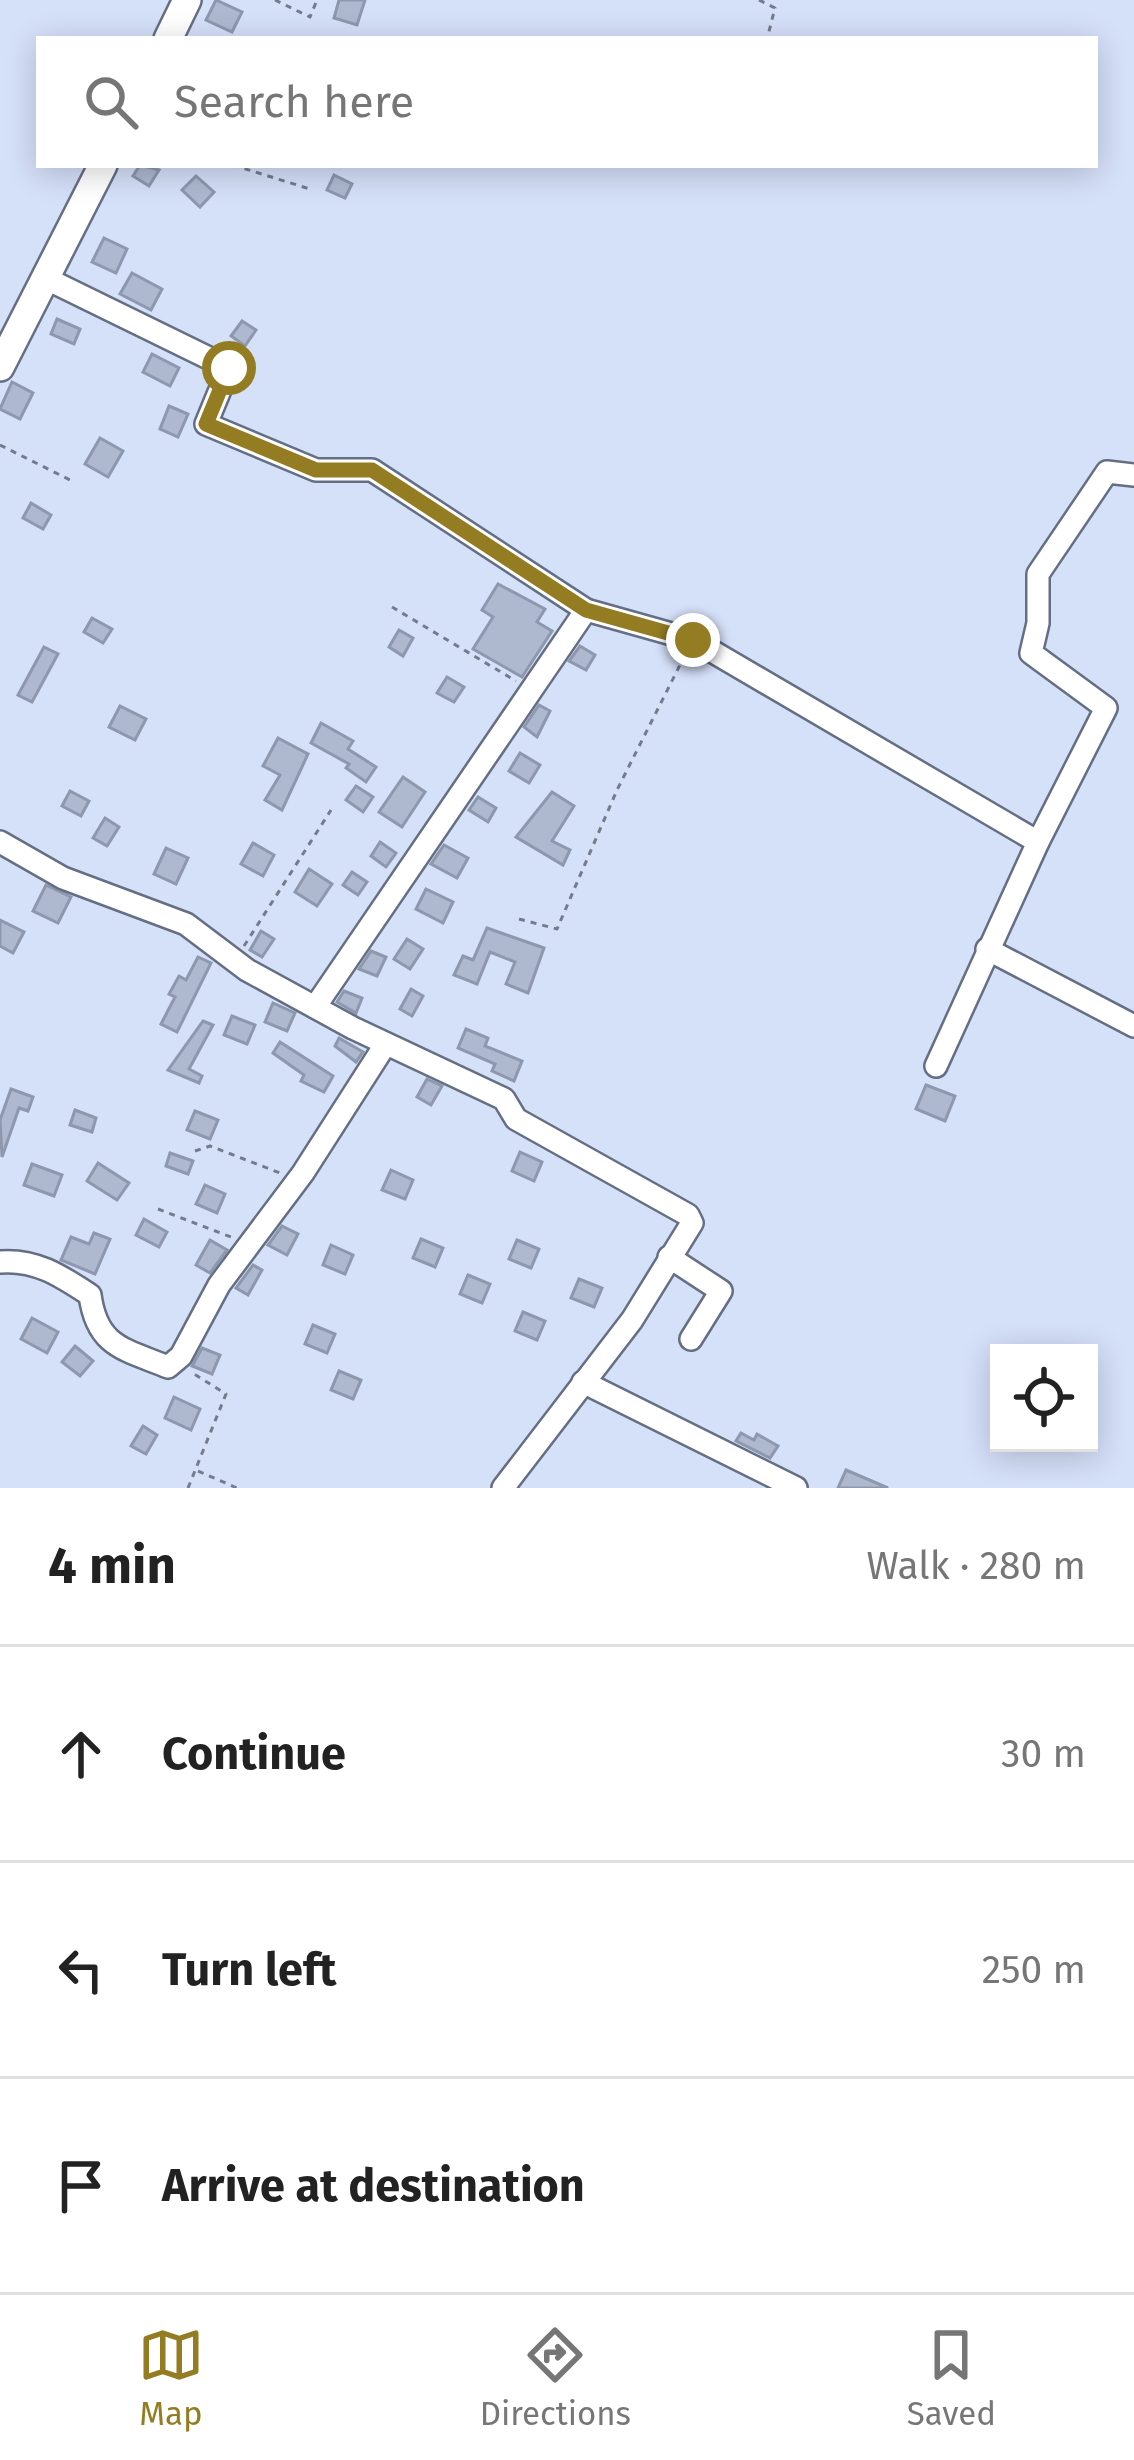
<!DOCTYPE html>
<meta charset="utf-8">
<style>
body{margin:0;font-family:"Fira Sans",sans-serif;background:#f6f6f6;color:#222}
.controls{position:absolute;right:36px;bottom:36px;display:grid;overflow:hidden;border-radius:0px;box-shadow:0 6px 30px #0003}
.controls button{width:108px;height:108px;display:grid;place-items:center;padding:0;border:0;border-bottom:3px solid #e0e0e0;background:#fff;color:#222;font:60px sans-serif}
.stop{position:absolute;width:36px;height:36px;margin:-27px;border:9px solid #947c23;border-radius:50%;background:#fff}
.stop.end{background:#947c23;border-color:#fff;box-shadow:0 3px 12px #0008}
.list{margin:0;padding:0;list-style:none}
h2{display:flex;justify-content:space-between;align-items:center;height:156px;margin:0;padding:0 48px;font-size:51px}
h2 small{font-size:39px;font-weight:400;color:#767676}
.list li{display:grid;grid-template-columns:78px 1fr auto;gap:36px;align-items:center;box-sizing:border-box;height:216px;padding:0 48px;border-top:3px solid #e0e0e0}
.list b{display:block;font-size:45px;white-space:nowrap}
.list em{font-size:39px;font-style:normal;color:#767676}
.icon{flex:none;width:66px;height:66px;fill:none;stroke:currentColor;stroke-width:2;stroke-linecap:round;stroke-linejoin:round}
.map{position:relative;flex:none;width:1134px;height:1488px;overflow:hidden}
.search{position:absolute;background:#fff;box-shadow:0 6px 30px #0003;left:36px;right:36px;top:36px;height:132px;display:flex;align-items:center;gap:30px;box-sizing:border-box;padding:0 42px;border-radius:0px;color:#767676;font-size:45px}
.sheet{height:804px;background:#fff}
nav{display:flex;justify-content:space-around;align-items:center;box-sizing:border-box;height:168px;border-top:3px solid #e0e0e0;background:#fff;font-size:33px;color:#767676}
nav a{display:grid;justify-items:center;gap:6px}
nav .on{color:#947c23}
.map>svg:first-child{display:block}
</style>
<div class="map">
<svg width="1134" height="1488" viewBox="0 0 1134 1488">
<rect width="100%" height="100%" fill="#d5e0f9"/>
<g fill="#aeb9d0" stroke="#8d97ae" stroke-width="3">
<polygon points="216,0 242,12 232,32 206,20"/>
<polygon points="339,0 365,0 357,25 334,18"/>
<polygon points="140,165 159,170 149,186 133,176"/>
<polygon points="334,175 352,184 345,198 327,190"/>
<polygon points="196,176 214,192 200,207 182,190"/>
<polygon points="104,238 127,249 116,273 92,262"/>
<polygon points="132,273 162,289 151,310 120,294"/>
<polygon points="57,319 80,329 74,344 51,334"/>
<polygon points="242,321 256,330 245,346 231,336"/>
<polygon points="152,354 179,368 170,386 143,372"/>
<polygon points="12,382 33,393 20,419 0,409"/>
<polygon points="169,406 188,414 178,437 160,429"/>
<polygon points="100,438 123,451 108,477 85,464"/>
<polygon points="31,503 51,515 43,529 23,518"/>
<polygon points="498,584 545,609 537,622 552,631 522,677 473,649 493,617 482,610"/>
<polygon points="92,618 112,629 103,643 84,632"/>
<polygon points="399,630 413,638 403,656 389,647"/>
<polygon points="580,646 595,655 586,670 569,661"/>
<polygon points="44,647 58,654 32,702 18,695"/>
<polygon points="447,677 464,687 454,702 437,693"/>
<polygon points="539,705 550,711 537,737 524,727"/>
<polygon points="120,706 146,719 135,740 109,727"/>
<polygon points="321,723 353,741 348,749 376,767 366,782 346,768 349,764 311,743"/>
<polygon points="278,738 308,754 282,810 265,800 280,775 263,766"/>
<polygon points="520,753 540,765 529,783 509,771"/>
<polygon points="403,777 425,792 402,827 379,812"/>
<polygon points="356,786 373,797 363,812 346,800"/>
<polygon points="70,791 89,801 81,816 62,806"/>
<polygon points="552,792 574,806 552,841 570,850 563,865 516,837"/>
<polygon points="478,797 496,808 488,822 469,810"/>
<polygon points="105,818 119,827 107,846 93,838"/>
<polygon points="380,842 396,853 386,867 371,856"/>
<polygon points="253,843 274,855 263,876 241,864"/>
<polygon points="444,845 468,858 457,878 431,864"/>
<polygon points="166,848 188,858 176,884 154,874"/>
<polygon points="309,869 332,884 317,906 295,892"/>
<polygon points="352,872 367,882 358,895 343,885"/>
<polygon points="46,885 71,897 58,923 33,911"/>
<polygon points="426,889 453,902 443,923 416,909"/>
<polygon points="0,920 24,932 13,953 0,946"/>
<polygon points="487,928 544,948 528,993 506,984 515,962 490,952 477,984 454,975 463,956 473,960"/>
<polygon points="261,931 274,939 262,957 250,950"/>
<polygon points="407,939 423,949 410,969 394,959"/>
<polygon points="371,951 386,957 377,976 359,969"/>
<polygon points="198,957 211,963 177,1032 161,1024 175,997 169,994 179,976 186,980"/>
<polygon points="411,989 423,996 412,1016 400,1009"/>
<polygon points="344,991 362,998 356,1013 337,1002"/>
<polygon points="273,1003 295,1013 287,1031 265,1022"/>
<polygon points="232,1016 255,1025 247,1044 224,1035"/>
<polygon points="203,1021 213,1025 189,1069 202,1076 199,1083 168,1070"/>
<polygon points="466,1029 488,1038 485,1046 522,1061 514,1081 492,1071 495,1064 458,1048"/>
<polygon points="339,1038 363,1052 356,1062 335,1046"/>
<polygon points="280,1042 333,1076 324,1092 301,1081 304,1075 273,1053"/>
<polygon points="427,1079 442,1086 431,1105 417,1097"/>
<polygon points="926,1085 955,1096 945,1121 916,1109"/>
<polygon points="11,1089 33,1097 28,1111 19,1108 2,1157 0,1120"/>
<polygon points="75,1110 96,1118 92,1132 70,1125"/>
<polygon points="195,1111 218,1120 210,1139 187,1130"/>
<polygon points="520,1152 542,1162 534,1181 512,1171"/>
<polygon points="170,1153 193,1161 188,1174 166,1166"/>
<polygon points="98,1163 129,1183 117,1200 87,1181"/>
<polygon points="32,1164 62,1175 54,1196 24,1185"/>
<polygon points="391,1170 413,1180 405,1199 382,1190"/>
<polygon points="205,1185 225,1194 217,1213 196,1204"/>
<polygon points="144,1219 167,1232 159,1247 136,1235"/>
<polygon points="282,1226 298,1234 287,1255 268,1245"/>
<polygon points="94,1233 110,1239 95,1274 61,1260 71,1237 89,1244"/>
<polygon points="421,1239 443,1248 435,1267 413,1258"/>
<polygon points="210,1240 227,1250 210,1273 196,1265"/>
<polygon points="517,1240 539,1249 531,1268 509,1259"/>
<polygon points="331,1245 353,1255 345,1274 323,1265"/>
<polygon points="253,1265 262,1270 248,1295 236,1288"/>
<polygon points="468,1275 490,1284 482,1303 460,1294"/>
<polygon points="579,1279 602,1288 594,1307 571,1298"/>
<polygon points="523,1312 545,1321 537,1340 515,1331"/>
<polygon points="32,1318 58,1332 47,1353 21,1339"/>
<polygon points="313,1325 335,1334 327,1353 305,1344"/>
<polygon points="75,1346 93,1361 80,1376 62,1362"/>
<polygon points="202,1348 220,1355 212,1374 192,1366"/>
<polygon points="339,1371 361,1380 353,1399 331,1390"/>
<polygon points="174,1397 200,1409 191,1430 165,1418"/>
<polygon points="143,1426 157,1435 146,1454 131,1446"/>
<polygon points="741,1433 754,1440 757,1434 778,1446 770,1458 736,1441"/>
<polygon points="846,1470 888,1488 838,1488"/>
</g>
<g fill="none" stroke-linecap="round" stroke-linejoin="round">
<defs>
<g id="minor">
<polyline points="45,278 229,368 206,424 316,470 372,470 586,610 693,640 1038,842 936,1066"/>
<polyline points="0,842 63,878 186,924 247,970 353,1028 504,1099 516,1119 688,1215 692,1223 632,1320 503,1488"/>
<polyline points="1038,842 1106,708 1031,653 1038,623 1038,574 1107,472 1134,475"/>
<polyline points="987,949 1134,1026"/>
<polyline points="315,1007 586,610"/>
<polyline points="669,1257 721,1291 691,1339"/>
<path d="M 0,1262 C 36,1259 61,1276 90,1295 C 97,1347 124,1349 168,1367 L 181,1356 L 219,1285 L 303,1173 L 385,1045"/>
<polyline points="583,1382 796,1488"/>
</g>
<g id="major">
<polyline points="168,39 187,0"/>
<polyline points="0,367 103,165"/>
</g>
</defs>
<use href="#minor" stroke="#656f84" stroke-width="26"/>
<use href="#major" stroke="#656f84" stroke-width="32"/>
<g stroke="#747c8c" stroke-width="3" stroke-dasharray="6 6" stroke-linecap="butt">
<polyline points="275,0 310,17 317,0"/>
<polyline points="759,0 775,8 767,39"/>
<polyline points="233,165 313,190"/>
<polyline points="0,445 70,480"/>
<polyline points="392,607 516,681"/>
<polyline points="519,919 557,929 617,790 684,657"/>
<polyline points="244,946 331,810"/>
<polyline points="195,1151 210,1146 280,1173"/>
<polyline points="158,1209 231,1237"/>
<polyline points="198,1471 237,1488"/>
<polyline points="188,1488 226,1394 191,1372"/>
</g>
<use href="#minor" stroke="#fff" stroke-width="21"/>
<use href="#major" stroke="#fff" stroke-width="27"/>
</g>
<g fill="none" stroke-linecap="round" stroke-linejoin="round">
<polyline stroke="#947c23" stroke-width="15" points="229,368 206,424 316,470 372,470 586,610 693,640"/>
</g>
</svg>
<div class="controls">
<button><svg class="icon" aria-label="locate" viewBox="0 0 24 24"><circle cx="12" cy="12" r="6"/><path d="M12 2v4M12 18v4M2 12h4M18 12h4"/></svg></button>
</div>
<div class="stop" style="left:229px;top:368px"></div>
<div class="stop end" style="left:693px;top:640px"></div>
<div class="search"><svg class="icon" aria-label="search" viewBox="0 0 24 24"><circle cx="10" cy="10" r="6"/><path d="M15 15l6 6"/></svg>Search here</div>
</div>
<section class="sheet">
<h2>4 min<small>Walk · 280 m</small></h2>
<ul class="list">
<li><svg class="icon" aria-label="ahead" viewBox="0 0 24 24"><path d="M12 20V5M6 11l6-6 6 6"/></svg><div><b>Continue</b></div><em>30 m</em></li>
<li><svg class="icon" aria-label="left" viewBox="0 0 24 24"><path d="M17 20v-9H6M10 6l-5 5 5 5"/></svg><div><b>Turn left</b></div><em>250 m</em></li>
<li><svg class="icon" aria-label="arrive" viewBox="0 0 24 24"><path d="M6 21V4h12l-3 4 3 4H6"/></svg><div><b>Arrive at destination</b></div></li>
</ul>
</section>
<nav>
<a class="on"><svg class="icon" aria-label="map" viewBox="0 0 24 24"><path d="M3 6l6-2 6 2 6-2v14l-6 2-6-2-6 2zM9 4v14M15 6v14"/></svg>Map</a>
<a><svg class="icon" aria-label="directions" viewBox="0 0 24 24"><path d="M12 3l9 9-9 9-9-9zM9 14v-3h6M13 9l2 2-2 2"/></svg>Directions</a>
<a><svg class="icon" aria-label="saved" viewBox="0 0 24 24"><path d="M7 4h10v16l-5-4-5 4z"/></svg>Saved</a>
</nav>
